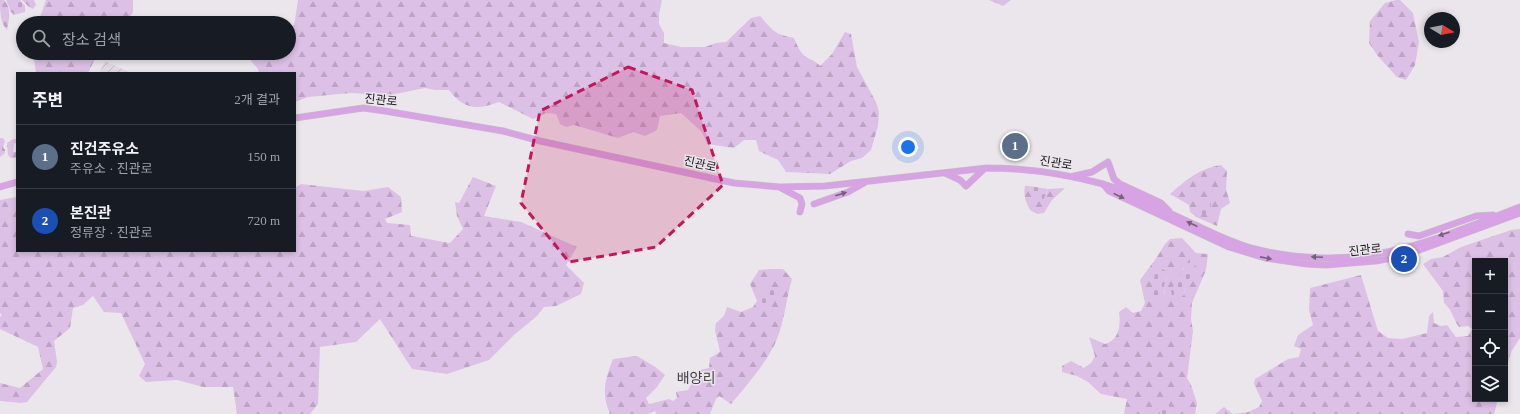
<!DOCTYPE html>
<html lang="ko">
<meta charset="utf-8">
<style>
body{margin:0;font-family:"Times New Roman","Noto Sans KR",serif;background:#242831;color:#f1f3f6}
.controls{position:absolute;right:12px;bottom:12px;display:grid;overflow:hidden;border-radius:0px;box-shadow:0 2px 6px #0003}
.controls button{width:36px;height:36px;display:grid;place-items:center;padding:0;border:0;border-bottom:1px solid #363941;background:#171b24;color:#f1f3f6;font:20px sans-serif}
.compass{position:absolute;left:1424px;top:12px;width:36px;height:36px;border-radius:50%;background:#171b24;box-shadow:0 2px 6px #0003;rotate:100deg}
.you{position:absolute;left:908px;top:147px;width:14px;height:14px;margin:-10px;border:3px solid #fff;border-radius:50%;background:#1a73e8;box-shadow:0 0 0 6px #1a73e833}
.badge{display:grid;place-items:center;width:26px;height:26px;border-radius:50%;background:#0b8043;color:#fff;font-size:13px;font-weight:700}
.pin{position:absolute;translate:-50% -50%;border:2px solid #fff;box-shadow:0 1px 4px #0006}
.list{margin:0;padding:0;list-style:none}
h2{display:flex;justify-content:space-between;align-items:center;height:52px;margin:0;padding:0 16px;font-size:17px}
h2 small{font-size:13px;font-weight:400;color:#9ea1a6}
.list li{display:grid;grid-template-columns:26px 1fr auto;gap:12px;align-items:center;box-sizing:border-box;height:64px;padding:0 16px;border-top:1px solid #363941}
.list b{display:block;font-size:15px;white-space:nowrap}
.list p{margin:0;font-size:13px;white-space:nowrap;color:#9ea1a6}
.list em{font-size:13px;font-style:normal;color:#9ea1a6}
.icon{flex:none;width:22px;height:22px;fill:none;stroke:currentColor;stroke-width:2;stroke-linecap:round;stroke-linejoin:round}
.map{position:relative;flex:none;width:1520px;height:414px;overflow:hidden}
.search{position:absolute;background:#171b24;box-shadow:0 2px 6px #0003;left:16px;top:16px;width:280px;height:44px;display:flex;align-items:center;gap:10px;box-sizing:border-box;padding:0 14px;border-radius:22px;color:#9ea1a6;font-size:15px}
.panel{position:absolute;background:#171b24;box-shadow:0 2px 6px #0003;left:16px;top:72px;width:280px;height:180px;border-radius:0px}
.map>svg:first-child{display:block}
</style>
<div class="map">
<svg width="1520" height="414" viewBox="0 0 1520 414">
<defs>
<pattern id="industrial-furrows" width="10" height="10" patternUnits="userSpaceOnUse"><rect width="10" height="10" fill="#e3d9e6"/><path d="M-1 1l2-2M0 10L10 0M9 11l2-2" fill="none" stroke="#c2bac5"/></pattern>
<pattern id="forest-firs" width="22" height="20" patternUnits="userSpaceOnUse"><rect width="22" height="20" fill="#ddc0e5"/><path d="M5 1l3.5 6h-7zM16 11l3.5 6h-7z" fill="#bda4c4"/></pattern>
<pattern id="cemetery-stones" width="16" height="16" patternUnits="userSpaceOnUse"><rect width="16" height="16" fill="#ddc0e5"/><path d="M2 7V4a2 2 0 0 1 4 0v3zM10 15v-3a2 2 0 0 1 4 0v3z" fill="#bda4c4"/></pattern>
</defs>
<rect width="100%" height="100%" fill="#ebe6ec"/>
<polygon fill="url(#industrial-furrows)" points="105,61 131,73 99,73"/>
<g fill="url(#forest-firs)" fill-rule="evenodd">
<path d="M 0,0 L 4,0 C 12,8 9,20 7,30 C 0,23 0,10 0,0 Z"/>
<polygon points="22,0 34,0 36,5 33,9 28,6"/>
<polygon points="46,0 133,0 133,12 126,23 38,23"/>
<path d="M 298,0 L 662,0 L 659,14 L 659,24 L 664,33 L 664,43 L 681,47 L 705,47 L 716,43 L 726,42 L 751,18 L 760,16 C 772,30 775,35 794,38 C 797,45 800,53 806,57 C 811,60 816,61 820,66 L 832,54 L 845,32 L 851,34 L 857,67 L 876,102 L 879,112 L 878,126 L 871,150 L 862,158 L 851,161 L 830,174 L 786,172 L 778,160 L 759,151 L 756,140 L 744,140 L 734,148 L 707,144 L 702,132 L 681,113 L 660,116 L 657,130 L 645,136 L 633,132 L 618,138 L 574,125 L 566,127 L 560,124 L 556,114 L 546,113 L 533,119 L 499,102 C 477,110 464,110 449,90 L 435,90 L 425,88 L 381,97 L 368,94 L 350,93 L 308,97 L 295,102 L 295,73 L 259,73 L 258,69 L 251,61 L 253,53 L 289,53 L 289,35 L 291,35 L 295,20 Z"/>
<polygon points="989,0 1011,0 1003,6"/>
<polygon points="1396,0 1400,0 1413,13 1419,42 1415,65 1406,80 1397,77 1377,55 1369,43 1370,21 1385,3"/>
<polygon points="33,53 98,53 88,73 36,73"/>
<polygon points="13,139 17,139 17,144 14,143 13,152 17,152 17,158 11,158 8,155 7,143"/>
<path d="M 1221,165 L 1227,171 L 1226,189 L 1230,203 L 1221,209 L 1217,226 L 1196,217 L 1190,212 L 1189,205 L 1170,194 C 1186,180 1198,169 1221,165 Z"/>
<polygon points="473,177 496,186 484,216 521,222 577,247 566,265 584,283 581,294 556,306 544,307 537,316 514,335 489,360 447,374 412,369 380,319 356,342 320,347 318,404 310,414 237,414 233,387 203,387 177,380 146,382 139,376 145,364 121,313 104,312 93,296 83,305 73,308 70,328 54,341 57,362 56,367 27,402 21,403 0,401 0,383 20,388 43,369 38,347 0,329 0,317 2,315 0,313 0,200 17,197 17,251 295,251 295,188 301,184 364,191 388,187 401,197 402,212 385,219 387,223 410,225 411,236 450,243 463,229 457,216 455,202 459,203"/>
<path d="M 1025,186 L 1029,186 L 1031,191 L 1046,194 L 1048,189 L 1065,188 L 1052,200 L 1044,213 L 1037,214 L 1030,210 C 1026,202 1023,195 1025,186 Z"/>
<path d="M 1520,229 L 1520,338 L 1511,352 L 1505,373 L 1505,261 L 1475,261 L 1475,399 L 1498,399 L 1494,414 L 1215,414 L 1224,407 L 1233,414 L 1248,412 L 1259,407 L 1262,401 L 1254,384 L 1255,379 L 1288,359 L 1299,357 L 1301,349 L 1294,346 L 1298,335 L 1313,325 L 1309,310 L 1310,288 L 1361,275 L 1378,331 L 1388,338 L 1402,339 L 1427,333 L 1429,316 L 1433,312 L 1434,323 L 1441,326 L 1447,325 L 1456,337 L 1468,336 L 1472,329 L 1468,326 L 1459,327 C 1453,319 1452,309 1444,303 L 1443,291 L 1423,264 L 1431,259 L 1443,257 L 1461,247 L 1511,230 Z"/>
<path d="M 1182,238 L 1196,253 L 1208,254 L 1206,270 L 1192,303 L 1191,319 L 1193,331 L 1187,378 L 1191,385 L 1197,403 L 1195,414 L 1169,414 L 1171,409 L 1161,414 L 1124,414 L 1127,399 L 1101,394 L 1088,382 L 1077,376 L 1062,372 L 1062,366 L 1071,361 L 1084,368 L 1091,363 L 1095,356 L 1089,337 L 1105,344 C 1119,340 1121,325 1119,312 L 1126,307 L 1133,313 L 1141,311 L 1145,303 L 1140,280 L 1157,257 L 1165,244 L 1170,239 ZM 1184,267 L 1185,288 L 1184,295 L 1177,282 ZM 1169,275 C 1164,282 1163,287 1165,295 L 1157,280 Z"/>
<path d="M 771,269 L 783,269 L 792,279 C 786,299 785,319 777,339 C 769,360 746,386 731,404 L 719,396 L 716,399 L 710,414 L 657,414 L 655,411 L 648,414 L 610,414 C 601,393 605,380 613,359 L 637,356 L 654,366 L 665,375 L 657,387 L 646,398 L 649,404 L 669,399 L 673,401 L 677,398 L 676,392 L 688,390 L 700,370 L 709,368 L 710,358 L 720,352 L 715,330 L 716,323 L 724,316 L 727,307 L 741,312 L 753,307 L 757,301 L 750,284 L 759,270 Z"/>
</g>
<g fill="url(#cemetery-stones)">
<polygon points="6,0 20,0 25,6 25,12 14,15 11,12"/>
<polygon points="0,138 3,138 5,141 3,147 5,150 5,153 0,157"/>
<polygon points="1029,186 1048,189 1043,200 1038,201 1034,197"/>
<polygon points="1207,200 1211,203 1210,211 1206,215 1200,214 1199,210"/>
<path d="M 1189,260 L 1193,260 L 1196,264 L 1185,288 L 1184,295 L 1178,299 L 1172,297 L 1171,290 C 1178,280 1182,270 1189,260 Z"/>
<path d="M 1162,269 L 1168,272 L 1169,275 C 1162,285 1165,287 1164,297 L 1159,298 L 1154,295 L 1152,290 L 1159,284 L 1154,278 L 1156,270 Z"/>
<path d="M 771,287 L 775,290 L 774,298 L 770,304 L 763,304 C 759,295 761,289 771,287 Z"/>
<polygon points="1165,403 1168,404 1171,409 1169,414 1160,414 1159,408"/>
</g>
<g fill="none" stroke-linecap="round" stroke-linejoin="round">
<defs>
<g id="major">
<path d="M 295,118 L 363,108 L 385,111 L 503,131 L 540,141 L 734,183 L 780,187 L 825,186 L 987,168 C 1027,168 1065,174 1103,184"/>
<polyline points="945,173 960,180 966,186 984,169"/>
<polyline points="1074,176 1092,172 1108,162 1114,179 1120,184 1161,203 1169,211"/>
<polyline points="0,187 17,182"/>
<polyline points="781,188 800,198 802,204 800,212"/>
<polyline points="814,204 848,192 864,183"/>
<path d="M 1520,207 C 1475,224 1429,244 1382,253 C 1341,261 1295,259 1255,249 C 1234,244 1213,233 1193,224 C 1167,212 1141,200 1116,188 L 1103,184 L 1109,191 L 1229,247 L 1265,258 L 1306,264 L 1326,265 L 1376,261 L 1403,256 L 1520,213"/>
<polyline points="1408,234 1419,236 1476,216 1493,215"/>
</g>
</defs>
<use href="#major" stroke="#c3c3c3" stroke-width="7"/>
<use href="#major" stroke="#d7a3e4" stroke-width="6"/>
</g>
<defs><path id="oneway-solid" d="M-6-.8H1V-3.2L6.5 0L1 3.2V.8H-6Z"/></defs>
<g fill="#785e7f">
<use href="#oneway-solid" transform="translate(841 194) rotate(-17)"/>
<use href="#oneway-solid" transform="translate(1119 196) rotate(26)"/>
<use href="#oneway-solid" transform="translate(1192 224) rotate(-155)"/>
<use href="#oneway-solid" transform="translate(1444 234) rotate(161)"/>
<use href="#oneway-solid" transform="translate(1317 257) rotate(-178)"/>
<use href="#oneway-solid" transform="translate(1266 258) rotate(11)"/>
</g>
<path fill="#c2185b" fill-opacity="0.2" stroke="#c2185b" stroke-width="3" stroke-dasharray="8 5" stroke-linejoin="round" d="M 628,67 L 692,90 L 723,185 L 656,247 L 569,262 L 521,203 L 540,111 Z"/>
<g text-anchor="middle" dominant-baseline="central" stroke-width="3" stroke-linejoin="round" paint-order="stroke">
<g font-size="12" fill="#1a181a" stroke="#ebe6ec">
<text transform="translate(381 100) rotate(6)">진관로</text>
<text transform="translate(1056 163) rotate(9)">진관로</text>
<text transform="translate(700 164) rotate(13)">진관로</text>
<text transform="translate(1365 250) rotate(-6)">진관로</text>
</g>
<g font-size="14" fill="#454046" stroke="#ebe6ec">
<text x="696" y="378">배양리</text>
</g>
</g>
</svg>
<div class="controls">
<button>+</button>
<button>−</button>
<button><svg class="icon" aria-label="locate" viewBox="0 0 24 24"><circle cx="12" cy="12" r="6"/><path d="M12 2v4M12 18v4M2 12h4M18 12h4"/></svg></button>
<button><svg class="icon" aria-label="layers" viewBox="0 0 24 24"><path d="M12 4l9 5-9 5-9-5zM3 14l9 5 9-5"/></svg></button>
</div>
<svg class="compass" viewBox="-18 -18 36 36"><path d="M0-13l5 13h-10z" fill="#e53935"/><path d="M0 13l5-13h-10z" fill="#9ea1a6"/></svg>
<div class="you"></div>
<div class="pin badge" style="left:1015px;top:146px;background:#5c6f8a">1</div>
<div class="pin badge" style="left:1404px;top:259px;background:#1a4fb4">2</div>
<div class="search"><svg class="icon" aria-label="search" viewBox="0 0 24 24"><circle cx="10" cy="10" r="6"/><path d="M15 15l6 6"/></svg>장소 검색</div>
<section class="panel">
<h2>주변<small>2개 결과</small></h2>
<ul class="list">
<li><span class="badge" style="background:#5c6f8a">1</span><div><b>진건주유소</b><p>주유소 · 진관로</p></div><em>150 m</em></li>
<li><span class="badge" style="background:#1a4fb4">2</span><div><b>본진관</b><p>정류장 · 진관로</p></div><em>720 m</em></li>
</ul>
</section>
</div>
